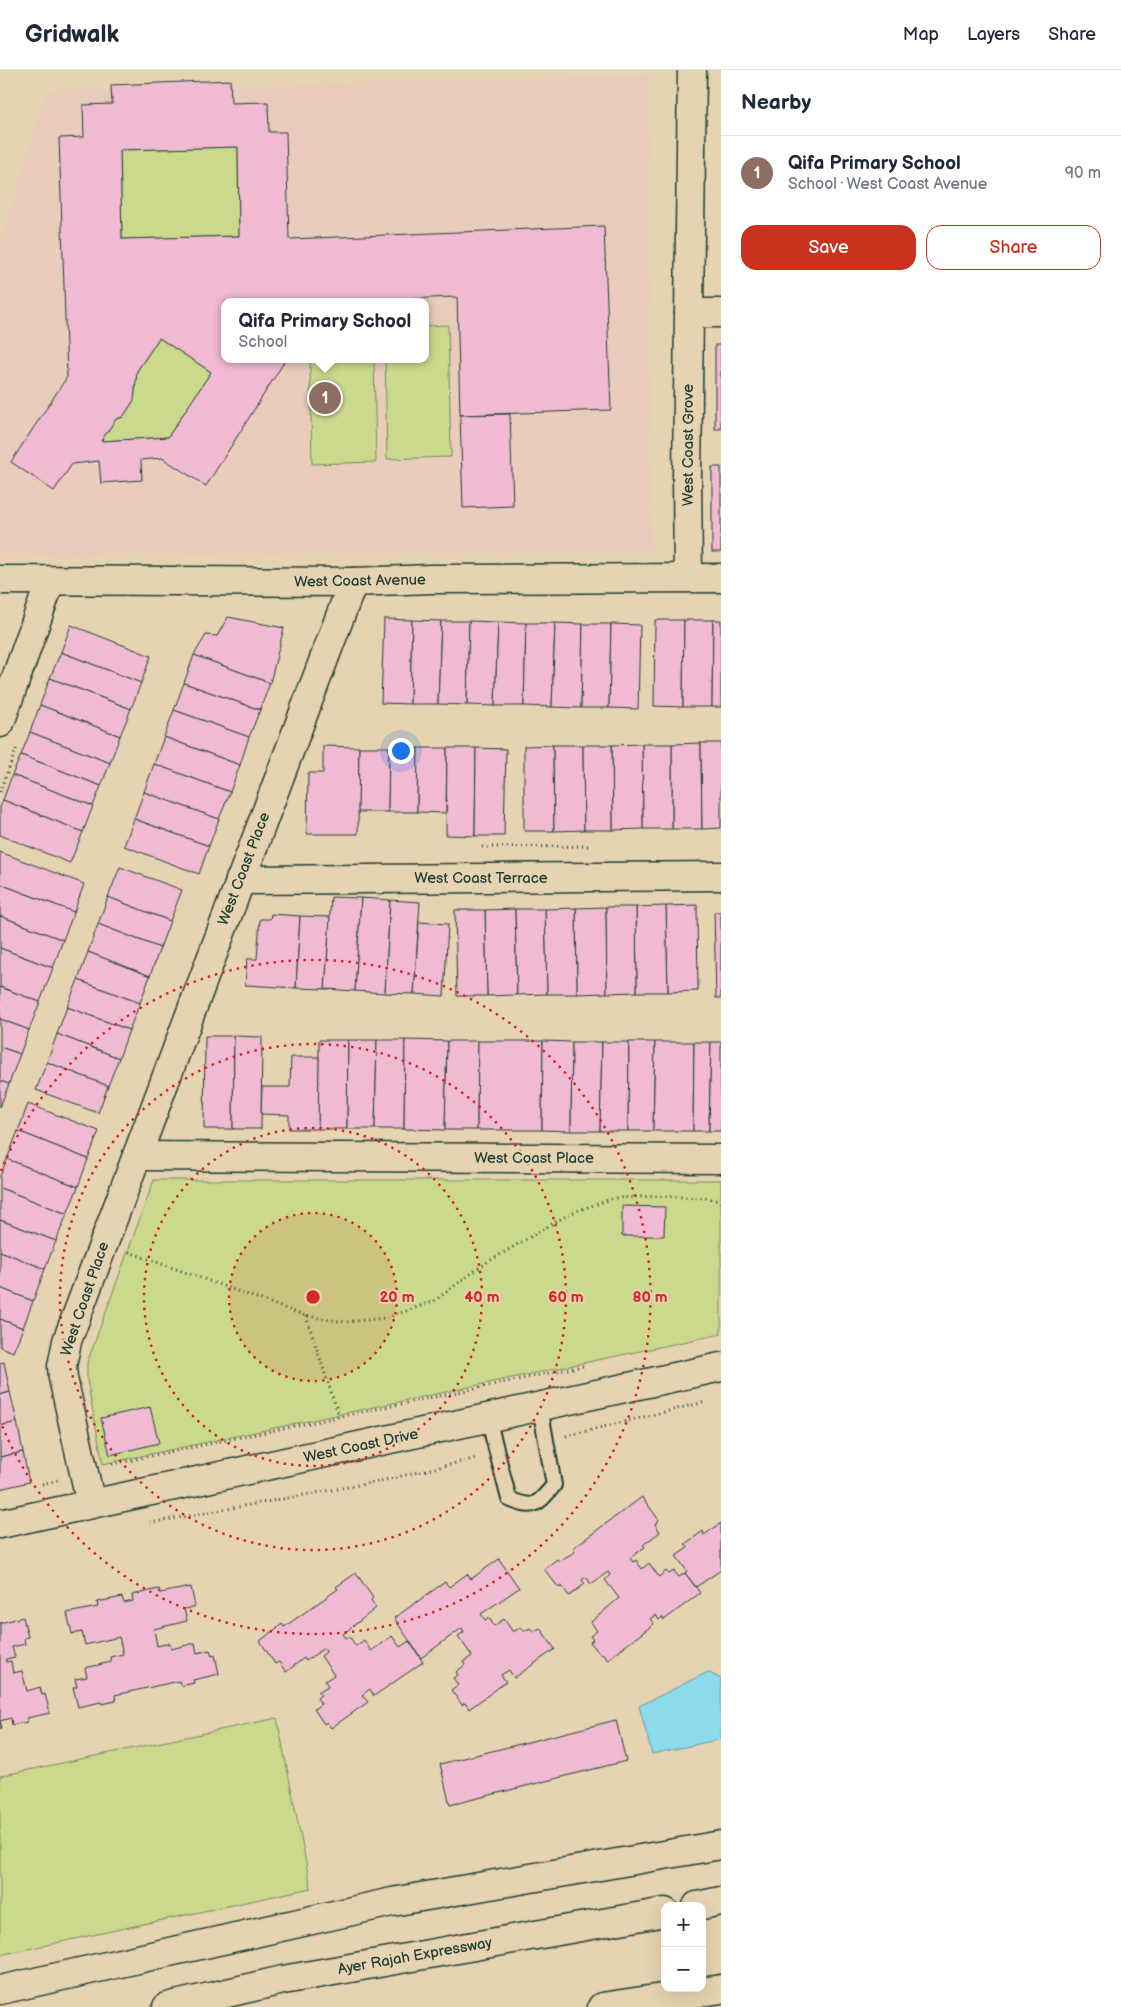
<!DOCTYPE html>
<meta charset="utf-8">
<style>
body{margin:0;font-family:"Balsamiq Sans",sans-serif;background:#f6f6f7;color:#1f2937}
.controls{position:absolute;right:15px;bottom:15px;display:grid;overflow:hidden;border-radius:10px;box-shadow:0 5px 20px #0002}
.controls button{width:45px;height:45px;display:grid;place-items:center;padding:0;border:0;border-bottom:1px solid #e0e1e3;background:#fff;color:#1f2937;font:25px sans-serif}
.you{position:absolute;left:400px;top:680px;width:18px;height:18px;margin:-12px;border:4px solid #fff;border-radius:50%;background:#1a73e8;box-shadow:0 0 0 8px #1a73e833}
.badge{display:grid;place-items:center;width:32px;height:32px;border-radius:50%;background:#c8321e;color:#fff;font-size:16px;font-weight:700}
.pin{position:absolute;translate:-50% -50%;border:2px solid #fff;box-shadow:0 1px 5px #0006}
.popup{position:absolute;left:221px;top:228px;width:208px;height:65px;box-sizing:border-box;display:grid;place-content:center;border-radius:10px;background:#fff;filter:drop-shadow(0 1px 4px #0005);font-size:16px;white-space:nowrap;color:#747a83}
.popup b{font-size:19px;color:#1f2937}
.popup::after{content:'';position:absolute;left:50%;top:100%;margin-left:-10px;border:10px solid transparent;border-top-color:#fff}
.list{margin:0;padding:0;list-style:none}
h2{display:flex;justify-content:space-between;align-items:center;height:65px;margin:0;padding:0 20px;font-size:21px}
h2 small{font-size:16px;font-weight:400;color:#747a83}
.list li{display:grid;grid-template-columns:32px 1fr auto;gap:15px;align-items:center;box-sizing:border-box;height:75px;padding:0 20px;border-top:1px solid #e0e1e3}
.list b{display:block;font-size:19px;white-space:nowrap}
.list p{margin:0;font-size:16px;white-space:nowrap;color:#747a83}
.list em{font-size:16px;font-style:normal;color:#747a83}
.actions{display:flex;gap:10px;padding:15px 20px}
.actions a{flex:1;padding:11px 0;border:1px solid #c8321e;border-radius:15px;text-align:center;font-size:18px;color:#c8321e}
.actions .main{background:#c8321e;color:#fff}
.map{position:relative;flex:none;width:721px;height:1937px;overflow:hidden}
header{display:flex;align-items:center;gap:30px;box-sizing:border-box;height:70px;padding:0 25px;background:#fff;border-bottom:1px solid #e0e1e3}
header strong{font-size:24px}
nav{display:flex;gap:28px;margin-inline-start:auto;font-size:18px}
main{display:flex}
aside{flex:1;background:#fff}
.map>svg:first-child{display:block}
</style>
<header>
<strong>Gridwalk</strong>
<nav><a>Map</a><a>Layers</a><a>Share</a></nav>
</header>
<main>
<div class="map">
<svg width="721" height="1937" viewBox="0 0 721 1937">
<rect width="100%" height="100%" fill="#e6d3b1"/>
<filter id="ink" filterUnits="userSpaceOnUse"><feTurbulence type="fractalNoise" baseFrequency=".02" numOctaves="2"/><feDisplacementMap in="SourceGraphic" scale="10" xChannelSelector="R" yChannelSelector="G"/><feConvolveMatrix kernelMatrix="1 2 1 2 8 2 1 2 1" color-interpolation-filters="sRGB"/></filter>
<g filter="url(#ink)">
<path fill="#e9ccbb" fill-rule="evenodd" d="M 648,6 L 651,481 L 0,485 L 0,175 L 47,21 ZM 225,232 L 425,232 L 425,289 L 225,289 Z"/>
<g fill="#cbd98c" stroke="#758b60">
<polygon points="238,77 239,166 122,169 120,80"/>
<polygon points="448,255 451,387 387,389 385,289 425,289 425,256"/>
<polygon points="159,268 211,302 168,367 101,371 116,349 123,347 134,330 137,301"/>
<polygon points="310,289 374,289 376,392 312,394"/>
<polygon points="154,1110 721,1110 721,1264 103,1394 87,1310 87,1293"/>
<polygon points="277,1648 311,1818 0,1885 0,1706"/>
</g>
<polygon fill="#8ddbeb" stroke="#619ca2" points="708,1602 721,1609 721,1669 652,1684 639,1636"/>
<g fill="#f0bad3" stroke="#1f3d34" fill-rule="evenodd">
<path d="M 230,10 L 231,33 L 268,32 L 269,62 L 286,62 L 289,169 L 604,156 L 611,340 L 460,345 L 457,227 L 327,232 L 225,232 L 225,289 L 286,289 L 206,416 L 162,388 L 141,390 L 142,410 L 101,413 L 99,391 L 72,394 L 54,421 L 11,392 L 67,307 L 59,68 L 84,67 L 83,35 L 112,34 L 111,15 ZM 238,77 L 239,166 L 122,169 L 120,80 ZM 159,268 L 211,302 L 168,367 L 101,371 L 116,349 L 123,347 L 134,330 L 137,301 Z"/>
<rect x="715" y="275" width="6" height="84"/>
<polygon points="510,344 513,436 463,438 460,345"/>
<rect x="712" y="397" width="9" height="85"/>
<polygon points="228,547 284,558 270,613 194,585 206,565 217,566"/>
<polygon points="384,549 412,550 410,634 381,633"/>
<polygon points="412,550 441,551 438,634 410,634"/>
<polygon points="655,550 684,550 683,637 654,636"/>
<polygon points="684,550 713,550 712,637 683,637"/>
<polygon points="713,550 721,550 721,637 712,637"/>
<polygon points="441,551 469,551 467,635 438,634"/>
<polygon points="469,551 498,552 495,636 467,635"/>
<polygon points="498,552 526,553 524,636 495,636"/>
<polygon points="526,553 555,553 552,637 524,636"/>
<polygon points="555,553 583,554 581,638 552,637"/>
<polygon points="583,554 611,554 609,638 581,638"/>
<polygon points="611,554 640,555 638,639 609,638"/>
<polygon points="71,555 151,586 141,613 61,582"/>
<polygon points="61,582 141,613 131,639 50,608"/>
<polygon points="194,585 270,613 260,640 184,613"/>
<polygon points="50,608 131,639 120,666 40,635"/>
<polygon points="184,613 260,640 249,667 174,640"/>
<polygon points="40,635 120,666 110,693 30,662"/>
<polygon points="174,640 249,667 240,695 164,667"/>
<polygon points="30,662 110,693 101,716 21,685"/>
<polygon points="164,667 240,695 230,722 154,694"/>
<polygon points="701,673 702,759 672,759 672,674"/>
<polygon points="701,673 721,673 721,758 702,759"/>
<polygon points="642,674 672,674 672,759 643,759"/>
<polygon points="642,674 643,759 613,760 612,675"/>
<polygon points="553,675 554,761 524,761 524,676"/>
<polygon points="553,675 583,675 584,760 554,761"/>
<polygon points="583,675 612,675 613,760 584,760"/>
<polygon points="323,676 359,677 358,764 307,764 308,703 323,703"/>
<polygon points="359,677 389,677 388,742 358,742"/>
<polygon points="389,677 418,678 417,742 388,742"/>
<polygon points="418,678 447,678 446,743 417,742"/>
<polygon points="447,678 476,678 475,766 446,765"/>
<polygon points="476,678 506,679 504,766 475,766"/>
<polygon points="21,685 101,716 93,736 12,705"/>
<polygon points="154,694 230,722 219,749 144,722"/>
<polygon points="12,705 93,736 83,762 3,730"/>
<polygon points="144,722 219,749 209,776 134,749"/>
<polygon points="3,730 83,762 70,793 0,765 0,737"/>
<polygon points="134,749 209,776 199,804 124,776"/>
<polygon points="0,782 84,814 74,842 0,814"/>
<polygon points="120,797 182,820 170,851 108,827"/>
<polygon points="0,814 74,842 63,870 0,846"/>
<polygon points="108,827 170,851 160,878 98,854"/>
<polygon points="331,827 361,828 355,921 325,919"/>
<polygon points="361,828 390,830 385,923 355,921"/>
<polygon points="390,830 420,832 414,924 385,923"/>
<polygon points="697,835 698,921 668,922 666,836"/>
<polygon points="666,836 668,922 637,922 636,837"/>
<polygon points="606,837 607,923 577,924 576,838"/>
<polygon points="606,837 636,837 637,922 607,923"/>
<polygon points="576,838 577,924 547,924 545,839"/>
<polygon points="515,839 517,925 487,926 485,840"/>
<polygon points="515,839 545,839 547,924 517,925"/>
<polygon points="455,840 485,840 487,926 457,926"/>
<polygon points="714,842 721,842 721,928 716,928"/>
<polygon points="271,844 300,846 296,918 245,915 247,889 257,889 260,849 270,849"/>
<polygon points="0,846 63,870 53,898 0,878"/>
<polygon points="300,846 330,847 325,919 296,918"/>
<polygon points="419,852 448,854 444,926 414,924"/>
<polygon points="98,854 160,878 150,906 88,882"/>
<polygon points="0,878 53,898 40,932 0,917"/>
<polygon points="88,882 150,906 140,933 78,910"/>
<polygon points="78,910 140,933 129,960 67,937"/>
<polygon points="0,917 40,932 29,960 0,949"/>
<polygon points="67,937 129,960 119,988 57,964"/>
<polygon points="0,949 29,960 20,984 0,977"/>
<polygon points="57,964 119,988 108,1016 47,992"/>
<polygon points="205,966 234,966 233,1059 204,1059"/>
<polygon points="234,966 262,967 261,1059 233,1059"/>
<polygon points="319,970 348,970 347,1059 318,1059"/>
<polygon points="348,970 377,970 375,1059 347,1059"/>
<polygon points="377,970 405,970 404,1059 375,1059"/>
<polygon points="405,970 447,971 445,1060 404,1059"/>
<polygon points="447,971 478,971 477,1060 445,1060"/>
<polygon points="478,971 543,971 542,1060 477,1060"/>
<polygon points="543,971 572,972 571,1061 542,1060"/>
<polygon points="572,972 602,972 600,1061 571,1061"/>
<polygon points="602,972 629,972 628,1061 600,1061"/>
<polygon points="629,972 655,972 653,1061 628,1061"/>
<polygon points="655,972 694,972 693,1061 653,1061"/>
<polygon points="694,972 711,972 709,1061 693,1061"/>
<polygon points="711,972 721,972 721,1061 709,1061"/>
<polygon points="0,977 20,984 9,1014 0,1011"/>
<polygon points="291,987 319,987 318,1059 289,1059 289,1045 261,1044 262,1017 290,1017"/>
<polygon points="47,992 108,1016 98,1043 36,1020"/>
<polygon points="0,1011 9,1014 0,1037"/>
<polygon points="28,1034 99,1061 88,1089 18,1061"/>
<polygon points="18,1061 88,1089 78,1117 7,1089"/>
<polygon points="7,1089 78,1117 67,1144 0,1118 0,1106"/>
<polygon points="0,1118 67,1144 56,1171 0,1150"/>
<polygon points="622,1136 665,1137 664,1166 622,1166"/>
<polygon points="0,1150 56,1171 45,1199 0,1181"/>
<polygon points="0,1181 45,1199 33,1231 0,1218"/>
<polygon points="0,1218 33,1231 23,1258 0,1249"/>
<polygon points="0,1249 23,1258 13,1282 0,1277"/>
<polygon points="4,1292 10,1322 0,1325 0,1293"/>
<polygon points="10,1322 17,1352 0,1356 0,1325"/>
<polygon points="150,1337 159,1373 110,1385 101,1348"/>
<polygon points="17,1352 23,1382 0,1387 0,1356"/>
<polygon points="23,1382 29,1412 0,1419 0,1387"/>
<polygon points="642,1427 659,1450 655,1454 660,1462 643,1475 645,1477 630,1488 633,1492 636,1490 642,1499 649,1493 659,1507 666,1501 669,1504 674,1501 679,1507 685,1503 700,1523 664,1550 662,1547 659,1550 656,1545 650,1549 654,1554 608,1589 602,1583 600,1584 590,1572 593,1570 590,1566 597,1561 591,1552 619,1528 605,1510 610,1505 608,1502 591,1514 586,1507 582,1510 585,1514 569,1526 562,1516 559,1518 544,1499 557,1489 559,1491 575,1482 573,1478"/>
<polygon points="721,1453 721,1500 696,1517 685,1503 687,1501 676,1486 689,1477 685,1474 703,1461 704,1465"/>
<polygon points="499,1489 519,1518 481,1544 485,1550 489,1548 494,1556 504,1549 513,1562 521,1557 524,1561 530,1558 533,1562 540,1558 555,1579 514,1608 509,1600 501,1605 506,1612 469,1639 465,1633 462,1635 451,1620 458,1615 453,1608 458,1605 456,1602 465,1595 463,1592 472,1586 458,1566 464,1562 462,1558 421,1588 394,1548 445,1512 449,1517 467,1504 471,1509"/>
<polygon points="356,1503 373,1528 371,1530 376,1538 343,1564 346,1568 349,1566 356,1576 364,1570 371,1581 392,1566 400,1577 409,1571 423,1592 374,1626 370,1619 362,1625 368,1632 331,1658 327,1652 324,1654 314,1639 321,1634 317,1628 321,1625 318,1622 328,1616 325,1611 334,1605 321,1586 326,1582 324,1578 306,1591 304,1588 286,1602 279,1592 275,1594 260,1571 282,1554 284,1557 338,1519 336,1517"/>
<polygon points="191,1517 195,1537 184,1539 187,1551 154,1559 157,1576 170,1573 171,1579 195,1573 197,1583 210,1580 212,1586 215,1585 219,1604 193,1610 194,1613 181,1616 179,1611 115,1625 116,1631 102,1634 101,1632 78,1637 73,1617 77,1617 75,1609 87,1607 85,1598 111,1592 110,1587 123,1584 119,1567 85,1575 82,1562 72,1564 67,1543 98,1537 97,1532 122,1527 124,1533 133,1531 132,1525 159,1519 160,1523"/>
<polygon points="23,1547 28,1567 24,1568 25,1574 12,1577 15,1587 6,1589 6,1592 11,1591 13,1603 22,1601 27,1621 40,1617 42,1625 45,1624 50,1643 27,1648 27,1652 12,1655 11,1648 0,1651 2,1658 0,1659 0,1553"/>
<polygon points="616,1650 626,1691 450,1735 440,1694"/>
</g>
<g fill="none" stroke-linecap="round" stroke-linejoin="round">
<defs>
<path id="service" d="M 488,1348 L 509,1429 C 535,1440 537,1435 554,1415 L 540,1337"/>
<g id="minor">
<polyline points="689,243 721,243"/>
<polyline points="688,507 687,407 692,0"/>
<polyline points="0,510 353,512 431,509 721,508"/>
<polyline points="0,653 50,512"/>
<polyline points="240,810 721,806"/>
<polyline points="137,1086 721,1089"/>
<polyline points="91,1434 63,1308 62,1296 67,1271 353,512"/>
<polyline points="0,1454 721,1297"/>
</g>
<g id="motorway">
<polyline points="697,1836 721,1831"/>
<polyline points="0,1920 392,1832 721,1775"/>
<polyline points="167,1937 283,1910 665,1842"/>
<polyline points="602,1937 721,1919"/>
</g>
</defs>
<use href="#service" stroke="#1f3d34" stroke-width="18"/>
<use href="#minor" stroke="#1f3d34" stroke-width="31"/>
<use href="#motorway" stroke="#1f3d34" stroke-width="31"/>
<g stroke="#1f3d34" stroke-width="3" stroke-dasharray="1 4" stroke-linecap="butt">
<polyline points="0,722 17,677"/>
<polyline points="482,777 591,776"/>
<polyline points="129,1182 306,1246 345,1252 387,1248 434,1231 484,1194 571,1143 614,1128 657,1126 706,1128 721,1131"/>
<polyline points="306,1246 339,1346"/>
<polyline points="566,1366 705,1332"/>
<polyline points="112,1394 583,1296"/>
<polyline points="42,1414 58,1410"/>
<polyline points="150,1453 381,1411 477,1388"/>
</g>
<use href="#service" stroke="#e6d3b1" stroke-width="14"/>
<use href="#minor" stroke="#e6d3b1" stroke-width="28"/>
<use href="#motorway" stroke="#e6d3b1" stroke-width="28"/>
</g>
</g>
<circle cx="313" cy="1227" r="84" fill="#d62828" fill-opacity=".12"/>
<g fill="none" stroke="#d62828" stroke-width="2.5" stroke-dasharray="2.5 5">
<circle cx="313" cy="1227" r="84"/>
<circle cx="313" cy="1227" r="169"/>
<circle cx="313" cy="1227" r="253"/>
<path d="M1 1101A337 337 0 1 1 1 1353"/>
</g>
<g text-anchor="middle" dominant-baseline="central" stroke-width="4" stroke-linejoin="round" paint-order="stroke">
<g font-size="15" fill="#1f3d34" stroke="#e6d3b1">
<text transform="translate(688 375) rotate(-90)">West Coast Grove</text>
<text transform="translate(360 511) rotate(-1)">West Coast Avenue</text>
<text transform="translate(244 799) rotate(-69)">West Coast Place</text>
<text x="481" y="808">West Coast Terrace</text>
<text x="534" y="1088">West Coast Place</text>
<text transform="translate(85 1229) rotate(-71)">West Coast Place</text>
<text transform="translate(361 1376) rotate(-12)">West Coast Drive</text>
<text transform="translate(415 1886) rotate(-10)">Ayer Rajah Expressway</text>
</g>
</g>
<circle cx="313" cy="1227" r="8" fill="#d62828" stroke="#e6d3b1" stroke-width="2.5"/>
<g font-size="15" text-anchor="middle" font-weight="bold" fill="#d62828" stroke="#e6d3b1" stroke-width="4" stroke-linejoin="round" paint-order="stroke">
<text x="397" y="1232">20 m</text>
<text x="482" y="1232">40 m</text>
<text x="566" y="1232">60 m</text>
<text x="650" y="1232">80 m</text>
</g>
</svg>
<div class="controls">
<button>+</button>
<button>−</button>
</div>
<div class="you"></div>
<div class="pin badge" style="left:325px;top:328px;background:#8d6e63">1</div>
<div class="popup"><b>Qifa Primary School</b>School</div>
</div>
<aside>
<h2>Nearby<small></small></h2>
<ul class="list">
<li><span class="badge" style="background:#8d6e63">1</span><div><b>Qifa Primary School</b><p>School · West Coast Avenue</p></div><em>90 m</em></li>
</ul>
<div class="actions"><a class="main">Save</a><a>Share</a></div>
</aside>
</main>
